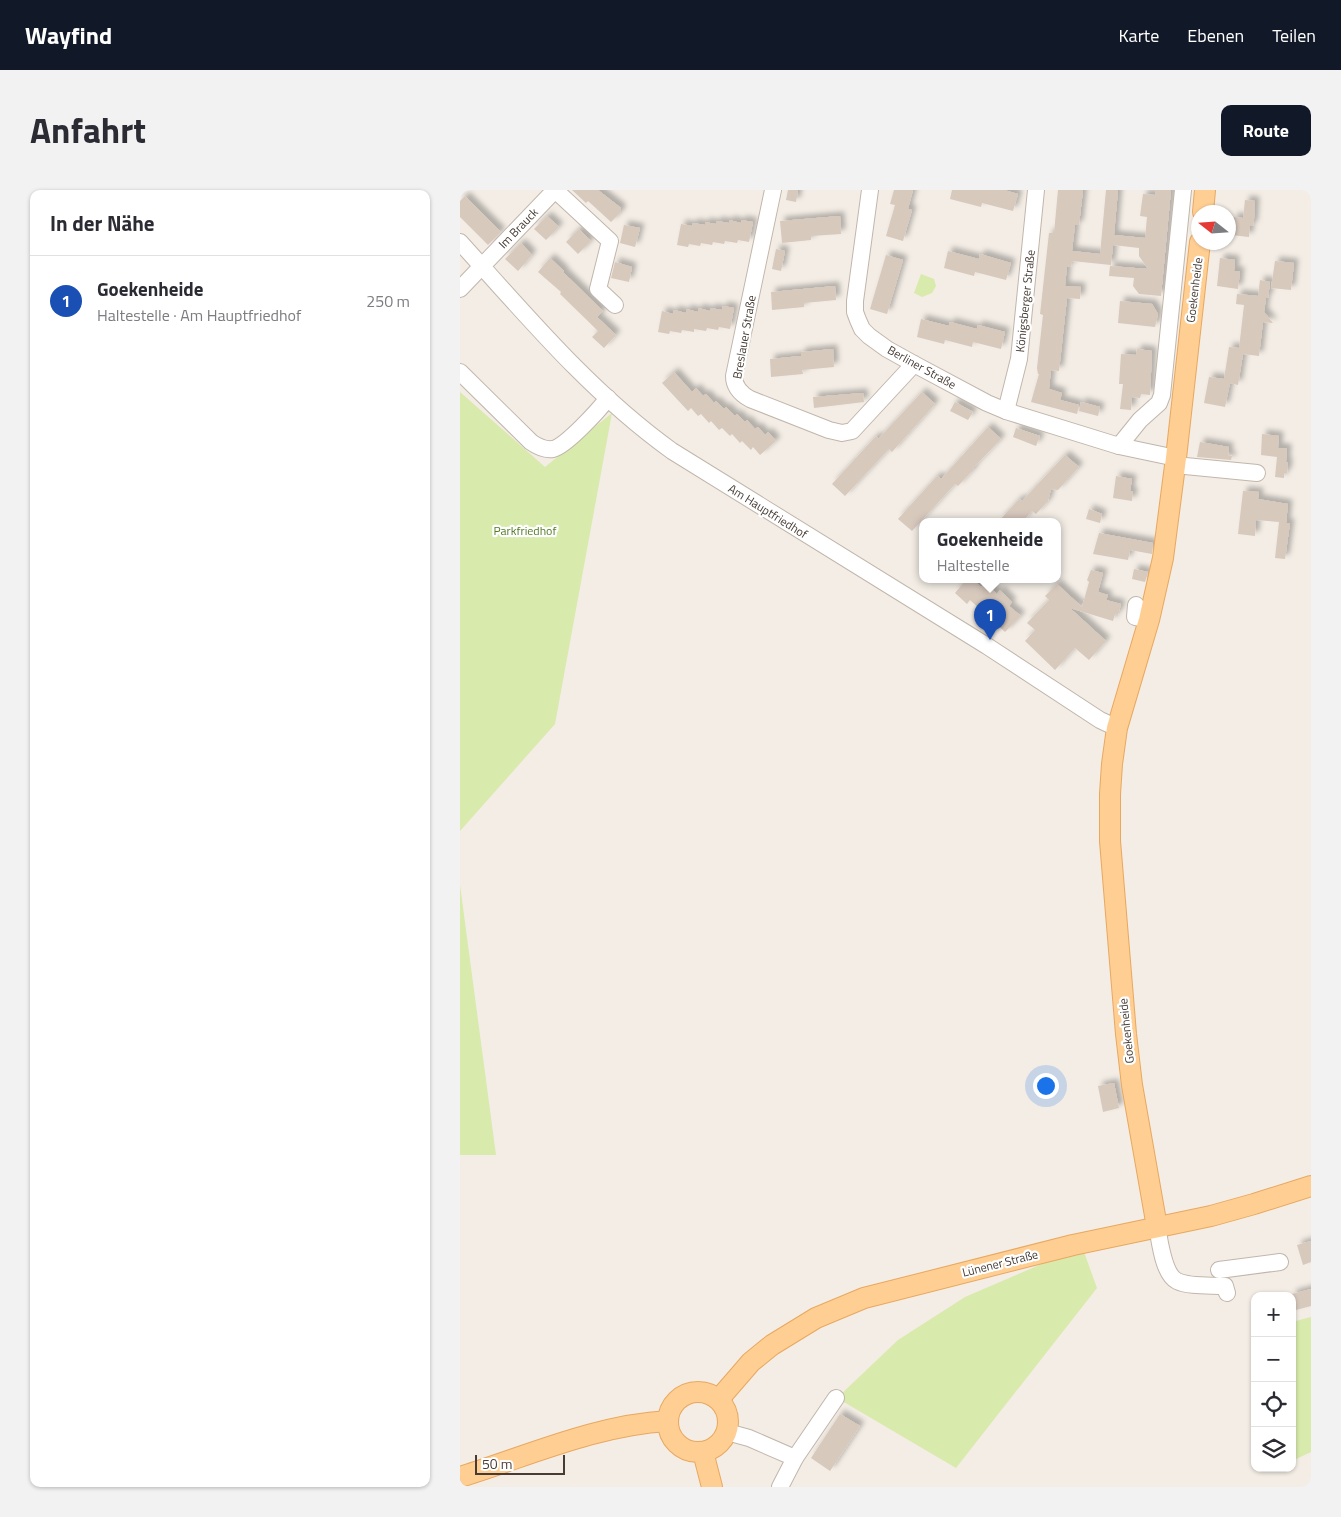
<!DOCTYPE html>
<html lang="de">
<meta charset="utf-8">
<style>
body{margin:0;font-family:"Titillium Web",sans-serif;background:#f2f2f3;color:#2b2b33}
.controls{position:absolute;right:15px;bottom:15px;display:grid;overflow:hidden;border-radius:10px;box-shadow:0 1px 4px #0004}
.controls button{width:45px;height:45px;display:grid;place-items:center;padding:0;border:0;border-bottom:1px solid #e1e1e2;background:#fff;color:#2b2b33;font:25px sans-serif}
.compass{position:absolute;left:731px;top:15px;width:45px;height:45px;border-radius:50%;background:#fff;box-shadow:0 1px 4px #0004;rotate:287deg}
.scale{position:absolute;left:15px;bottom:12px;width:90px;box-sizing:border-box;padding-left:5px;border:2px solid #463c35;border-top:0;font-size:14px;line-height:18px;white-space:nowrap;color:#463c35;-webkit-text-stroke:4px #fff;paint-order:stroke}
.you{position:absolute;left:585px;top:895px;width:18px;height:18px;margin:-12px;border:4px solid #fff;border-radius:50%;background:#1a73e8;box-shadow:0 0 0 8px #1a73e833}
.badge{display:grid;place-items:center;width:32px;height:32px;border-radius:50%;background:#111827;color:#fff;font-size:16px;font-weight:700}
.pin{position:absolute;translate:-50% -41px;filter:drop-shadow(0 1px 2px #0008)}
.pin::after{content:'';position:absolute;top:26px;width:18px;height:15px;background:inherit;clip-path:polygon(0 0,100% 0,50% 100%)}
.popup{position:absolute;left:459px;top:328px;width:142px;height:65px;box-sizing:border-box;display:grid;place-content:center;border-radius:10px;background:#fff;filter:drop-shadow(0 1px 4px #0005);font-size:16px;white-space:nowrap;color:#7c7c81}
.popup b{font-size:19px;color:#2b2b33}
.popup::after{content:'';position:absolute;left:50%;top:100%;margin-left:-10px;border:10px solid transparent;border-top-color:#fff}
.list{margin:0;padding:0;list-style:none}
h2{display:flex;justify-content:space-between;align-items:center;height:65px;margin:0;padding:0 20px;font-size:21px}
h2 small{font-size:16px;font-weight:400;color:#7c7c81}
.list li{display:grid;grid-template-columns:32px 1fr auto;gap:15px;align-items:center;box-sizing:border-box;height:90px;padding:0 20px;border-top:1px solid #e1e1e2}
.list b{display:block;font-size:19px;white-space:nowrap}
.list p{margin:0;font-size:16px;white-space:nowrap;color:#7c7c81}
.list em{font-size:16px;font-style:normal;color:#7c7c81}
.icon{flex:none;width:28px;height:28px;fill:none;stroke:currentColor;stroke-width:2;stroke-linecap:round;stroke-linejoin:round}
.map{position:relative;flex:none;width:851px;height:1297px;overflow:hidden;border-radius:10px}
header{display:flex;align-items:center;gap:30px;box-sizing:border-box;height:70px;padding:0 25px;background:#111827;color:#fff}
header strong{font-size:24px}
nav{display:flex;gap:28px;margin-inline-start:auto;font-size:18px}
.intro{display:flex;align-items:center;justify-content:space-between;box-sizing:border-box;height:120px;padding:0 30px}
h1{margin:0;font-size:35px}
.button{padding:12px 22px;border-radius:10px;background:#111827;color:#fff;font-size:18px;font-weight:700}
main{display:flex;gap:30px;padding:0 30px}
aside{flex:1;background:#fff;border-radius:10px;box-shadow:0 1px 4px #0004}
.map>svg:first-child{display:block}
</style>
<header>
<strong>Wayfind</strong>
<nav><a>Karte</a><a>Ebenen</a><a>Teilen</a></nav>
</header>
<div class="intro"><h1>Anfahrt</h1><a class="button">Route</a></div>
<main>
<aside>
<h2>In der Nähe<small></small></h2>
<ul class="list">
<li><span class="badge" style="background:#1a4fb4">1</span><div><b>Goekenheide</b><p>Haltestelle · Am Hauptfriedhof</p></div><em>250 m</em></li>
</ul>
</aside>
<div class="map">
<svg width="851" height="1297" viewBox="0 0 851 1297">
<defs>
<filter id="shadow"><feDropShadow dx="4.5" dy="-4.5" stdDeviation="2.5" flood-color="#0004"/></filter>
</defs>
<rect width="100%" height="100%" fill="#f3ede5"/>
<g fill="#d8eaac">
<polygon points="461,84 474,89 476,96 472,103 462,107 454,103"/>
<polygon points="0,202 85,277 152,223 95,534 0,641"/>
<polygon points="0,695 36,965 0,965"/>
<polygon points="624,1062 637,1098 496,1278 377,1208 438,1150 505,1107 584,1073"/>
<polygon points="851,1127 851,1262 832,1271 832,1132"/>
</g>
<g fill="#d8c9bd" filter="url(#shadow)">
<polygon points="112,0 138,0 161,18 161,22 151,32 128,11 126,13"/>
<polygon points="328,0 338,0 336,12 326,10"/>
<polygon points="434,0 453,0 448,19 452,20 443,51 426,46 435,15 430,14"/>
<polygon points="492,0 544,0 558,4 553,21 522,13 521,17 490,9"/>
<polygon points="598,0 623,0 619,35 615,35 612,61 640,64 646,0 658,0 654,45 685,48 687,27 680,26 683,4 695,5 695,0 711,0 701,106 679,104 673,96 674,88 649,86 650,76 688,79 679,66 679,58 653,55 651,75 612,71 611,77 607,76 605,96 621,97 620,109 607,108 599,181 591,180 589,199 602,203 600,210 619,215 617,224 571,212 579,184 578,184 577,178 583,125 580,124 589,43 594,43"/>
<polygon points="5,6 41,42 28,55 0,27 0,11"/>
<polygon points="785,10 795,11 794,29 793,36 790,36 789,47 771,45 773,27 783,28"/>
<polygon points="87,26 99,37 86,50 74,39"/>
<polygon points="380,26 381,44 351,46 351,50 322,53 320,31"/>
<polygon points="269,30 281,33 281,30 293,32 289,52 278,50 277,53 265,51 264,54 253,52 252,55 241,53 240,56 229,54 228,57 217,55 221,34 232,36 233,33 245,35 245,32 256,34 257,31 269,33"/>
<polygon points="164,35 180,38 175,57 160,53"/>
<polygon points="119,39 131,51 118,64 106,52"/>
<polygon points="61,53 72,65 58,81 45,69"/>
<polygon points="316,59 325,61 321,81 312,79"/>
<polygon points="488,61 519,69 520,64 551,73 546,90 515,82 514,86 484,78"/>
<polygon points="426,65 443,70 427,124 410,119"/>
<polygon points="90,68 104,81 103,82 143,121 137,127 156,145 144,158 132,147 138,141 100,104 101,102 78,82"/>
<polygon points="760,68 775,70 774,81 780,81 778,99 757,96"/>
<polygon points="815,71 834,73 831,100 811,98"/>
<polygon points="155,72 172,77 169,92 151,88"/>
<polygon points="800,90 810,92 808,108 806,108 804,122 813,133 803,132 799,166 783,164 778,195 770,193 765,217 744,213 749,187 764,189 769,157 779,158 784,115 776,114 777,104 798,106"/>
<polygon points="375,96 376,110 344,113 344,117 312,120 311,102"/>
<polygon points="660,111 692,114 698,124 695,137 658,133"/>
<polygon points="263,116 274,118 270,139 259,137 258,140 247,138 246,141 234,139 234,142 222,140 221,143 210,141 209,144 198,142 202,121 213,124 214,120 226,123 226,119 238,122 238,118 250,121 251,118 262,120"/>
<polygon points="461,129 489,136 490,132 517,139 518,135 545,142 541,159 513,152 512,157 485,150 484,154 457,147"/>
<polygon points="373,159 374,177 342,180 343,184 311,187 310,169 341,166 341,162"/>
<polygon points="677,159 692,161 690,205 681,204 680,208 672,207 671,220 660,219 663,194 659,194 661,164 676,165"/>
<polygon points="214,182 232,202 236,198 243,206 246,204 254,213 256,211 264,219 266,217 275,226 277,224 285,232 287,230 295,239 298,237 305,245 308,242 316,251 300,265 293,257 291,260 282,251 280,253 272,244 270,246 262,238 259,240 251,231 249,233 241,224 238,226 231,218 228,221 202,193"/>
<polygon points="462,202 475,214 432,262 429,259 385,306 372,294 416,246 418,249"/>
<polygon points="403,203 404,212 354,218 353,207"/>
<polygon points="495,212 513,222 508,230 490,221"/>
<polygon points="621,212 640,217 638,226 619,221"/>
<polygon points="528,237 541,249 513,278 514,279 498,296 495,294 452,341 438,329 477,286 481,289"/>
<polygon points="556,238 580,246 576,256 553,247"/>
<polygon points="802,244 819,246 818,258 827,258 826,272 828,272 827,283 824,283 824,288 815,287 817,267 801,265"/>
<polygon points="740,252 769,257 768,265 772,266 771,270 737,267"/>
<polygon points="605,265 619,277 598,300 591,299 588,311 576,324 572,321 563,331 539,331 559,309 562,311"/>
<polygon points="656,286 672,289 670,301 673,302 672,311 653,308"/>
<polygon points="783,301 799,302 798,309 828,314 826,333 830,333 825,369 815,368 819,332 796,330 795,346 778,344"/>
<polygon points="629,319 642,324 640,333 626,329"/>
<polygon points="639,343 693,353 692,364 670,360 668,370 633,364"/>
<polygon points="674,379 688,382 685,392 672,389"/>
<polygon points="631,380 643,383 638,402 648,405 646,410 661,414 658,425 655,424 653,431 610,418 646,451 629,470 615,458 595,480 565,451 575,440 567,433 589,410 585,406 597,394 622,417 629,392 627,390"/>
<polygon points="507,389 512,389 521,397 525,393 537,404 540,400 552,412 549,416 561,426 545,442 510,410 507,414 495,403"/>
<polygon points="654,893 659,918 643,922 638,896"/>
<polygon points="851,1051 851,1072 843,1075 837,1055"/>
<polygon points="851,1099 851,1116 832,1121 832,1104"/>
<polygon points="380,1224 400,1236 370,1281 351,1268"/>
</g>
<g fill="none" stroke-linecap="round" stroke-linejoin="round">
<defs>
<g id="minor">
<path d="M 313,0 L 274,186 C 274,197 281,204 290,209 L 369,240 L 382,243 L 392,241 L 454,174"/>
<polyline points="410,0 395,111 395,122 398,130 402,139 409,146 427,159 454,174 527,213 546,221 659,256 716,268"/>
<path d="M 0,52 C 66,125 131,203 212,261 L 527,456 L 640,530 L 657,538"/>
<polyline points="0,99 95,0 150,51 138,99 155,115"/>
<path d="M 0,182 L 71,252 C 78,257 85,260 93,259 C 106,256 139,220 148,208"/>
<polyline points="546,221 559,169 576,0"/>
<polyline points="659,256 680,230 699,213 702,205 723,0"/>
<polyline points="715,275 797,283"/>
<polyline points="676,415 675,427 689,430"/>
<path d="M 697,1037 C 700,1051 703,1084 717,1091 C 729,1097 751,1095 765,1096 L 767,1103"/>
<polyline points="759,1080 820,1072"/>
<polyline points="267,1242 289,1248 335,1268"/>
<polyline points="320,1297 335,1268 376,1208"/>
</g>
<g id="major">
<polyline points="743,22 745,0"/>
<polyline points="697,1037 672,895 666,844 650,651 650,604 652,574 657,538 689,430 703,368 716,268 740,52"/>
<circle cx="238" cy="1232" r="30"/>
<polyline points="259,1209 291,1172 312,1155 356,1128 404,1108 613,1055 751,1026 794,1014 851,996"/>
<polyline points="243,1262 252,1297"/>
<path d="M 0,1287 C 68,1266 136,1235 208,1231"/>
</g>
</defs>
<use href="#minor" stroke="#c2b6ab" stroke-width="18"/>
<use href="#major" stroke="#e8a85f" stroke-width="22"/>
<use href="#minor" stroke="#fff" stroke-width="16"/>
<use href="#major" stroke="#ffce93" stroke-width="20"/>
</g>
<g text-anchor="middle" dominant-baseline="central" stroke-width="4.5" stroke-linejoin="round" paint-order="stroke">
<g font-size="12" fill="#463c35" stroke="#fff">
<text transform="translate(58 38) rotate(-46)">Im Brauck</text>
<text transform="translate(734 100) rotate(-83)">Goekenheide</text>
<text transform="translate(565 111) rotate(-84)">Königsberger Straße</text>
<text transform="translate(284 147) rotate(-80)">Breslauer Straße</text>
<text transform="translate(462 177) rotate(29)">Berliner Straße</text>
<text transform="translate(308 321) rotate(32)">Am Hauptfriedhof</text>
<text transform="translate(666 841) rotate(-96)">Goekenheide</text>
<text transform="translate(540 1073) rotate(-14)">Lünener Straße</text>
</g>
<g font-size="12" fill="#547a26" stroke="#fff">
<text x="65" y="340">Parkfriedhof</text>
</g>
</g>
</svg>
<div class="controls">
<button>+</button>
<button>−</button>
<button><svg class="icon" aria-label="locate" viewBox="0 0 24 24"><circle cx="12" cy="12" r="6"/><path d="M12 2v4M12 18v4M2 12h4M18 12h4"/></svg></button>
<button><svg class="icon" aria-label="layers" viewBox="0 0 24 24"><path d="M12 4l9 5-9 5-9-5zM3 14l9 5 9-5"/></svg></button>
</div>
<svg class="compass" viewBox="-18 -18 36 36"><path d="M0-13l5 13h-10z" fill="#e53935"/><path d="M0 13l5-13h-10z" fill="#7c7c81"/></svg>
<div class="scale">50 m</div>
<div class="you"></div>
<div class="pin badge" style="left:530px;top:450px;background:#1a4fb4">1</div>
<div class="popup"><b>Goekenheide</b>Haltestelle</div>
</div>
</main>
